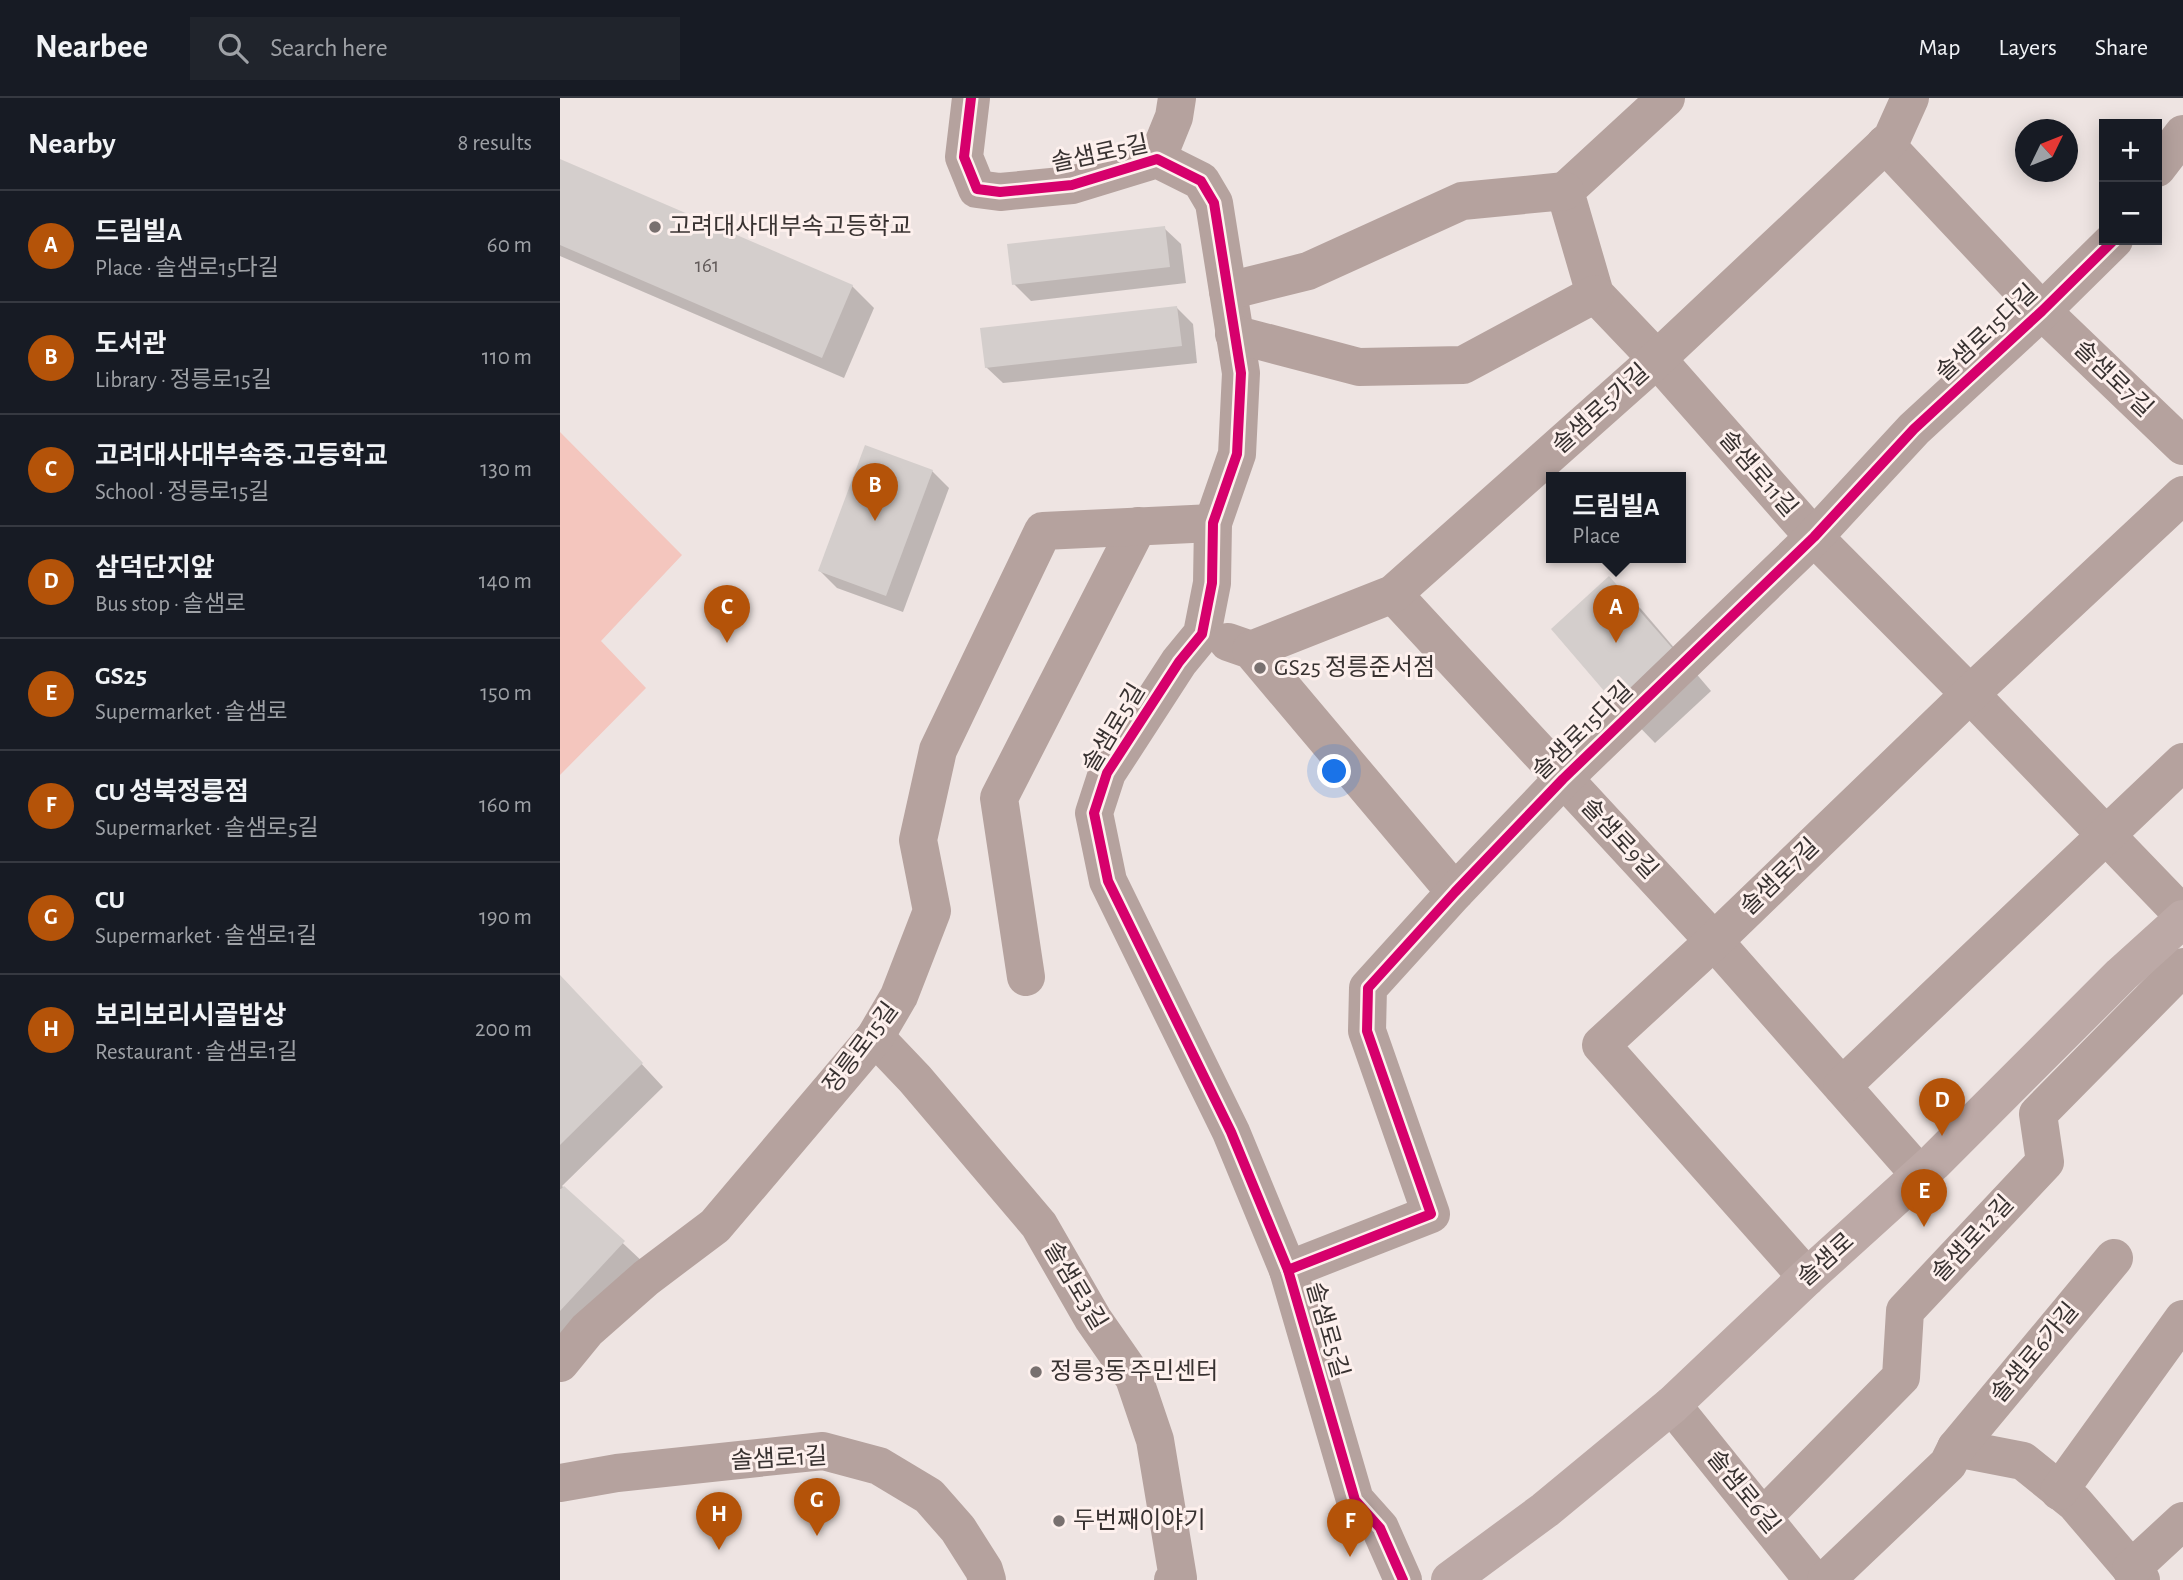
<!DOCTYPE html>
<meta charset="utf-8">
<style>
body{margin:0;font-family:"Alegreya Sans","Noto Sans KR",sans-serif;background:#20242c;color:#f1f3f6}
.controls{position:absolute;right:21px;top:21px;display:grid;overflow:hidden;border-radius:0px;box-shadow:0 4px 18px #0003}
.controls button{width:63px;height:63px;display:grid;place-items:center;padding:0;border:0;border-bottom:2px solid #363941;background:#171b24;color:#f1f3f6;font:35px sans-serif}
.compass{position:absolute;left:1455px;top:21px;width:63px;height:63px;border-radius:50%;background:#171b24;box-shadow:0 4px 18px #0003;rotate:47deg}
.you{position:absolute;left:775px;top:674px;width:24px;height:24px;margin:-18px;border:5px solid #fff;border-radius:50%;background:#1a73e8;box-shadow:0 0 0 10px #1a73e833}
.badge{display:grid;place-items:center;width:46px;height:46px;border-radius:50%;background:#b45309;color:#fff;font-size:23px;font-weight:700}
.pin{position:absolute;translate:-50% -58px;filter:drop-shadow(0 2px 4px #0008)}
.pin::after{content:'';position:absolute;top:37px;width:24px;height:21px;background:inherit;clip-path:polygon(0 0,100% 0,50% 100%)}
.popup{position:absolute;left:986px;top:374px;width:140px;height:91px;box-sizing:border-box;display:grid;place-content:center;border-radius:0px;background:#171b24;filter:drop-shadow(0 2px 5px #0005);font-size:23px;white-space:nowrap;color:#9ea1a6}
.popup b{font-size:26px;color:#f1f3f6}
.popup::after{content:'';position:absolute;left:50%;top:100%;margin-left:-14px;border:14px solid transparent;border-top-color:#171b24}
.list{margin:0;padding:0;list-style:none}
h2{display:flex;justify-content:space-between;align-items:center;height:91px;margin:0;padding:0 28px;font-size:30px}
h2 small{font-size:23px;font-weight:400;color:#9ea1a6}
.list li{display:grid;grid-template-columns:46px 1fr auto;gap:21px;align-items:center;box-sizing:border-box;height:112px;padding:0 28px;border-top:2px solid #363941}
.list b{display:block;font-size:26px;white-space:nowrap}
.list p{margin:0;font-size:23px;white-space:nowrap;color:#9ea1a6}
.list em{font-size:23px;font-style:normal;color:#9ea1a6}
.icon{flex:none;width:38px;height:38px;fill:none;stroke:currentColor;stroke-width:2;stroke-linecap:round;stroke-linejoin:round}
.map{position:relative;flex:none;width:1623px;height:1482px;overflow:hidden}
header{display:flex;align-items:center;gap:42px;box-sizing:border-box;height:98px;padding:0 35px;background:#171b24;border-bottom:2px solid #363941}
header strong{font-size:33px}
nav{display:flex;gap:38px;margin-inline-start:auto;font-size:24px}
.search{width:490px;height:63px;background:#20242c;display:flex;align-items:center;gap:18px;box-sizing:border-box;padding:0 24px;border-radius:0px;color:#9ea1a6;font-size:26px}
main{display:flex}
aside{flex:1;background:#171b24}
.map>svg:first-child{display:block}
</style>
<header>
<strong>Nearbee</strong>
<div class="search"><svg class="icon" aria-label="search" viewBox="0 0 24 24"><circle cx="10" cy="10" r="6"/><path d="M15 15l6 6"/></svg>Search here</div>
<nav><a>Map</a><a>Layers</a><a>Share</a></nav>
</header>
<main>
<aside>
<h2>Nearby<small>8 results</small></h2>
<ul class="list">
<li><span class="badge">A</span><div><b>드림빌A</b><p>Place · 솔샘로15다길</p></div><em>60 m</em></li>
<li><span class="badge">B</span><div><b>도서관</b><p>Library · 정릉로15길</p></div><em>110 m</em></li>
<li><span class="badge">C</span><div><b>고려대사대부속중·고등학교</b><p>School · 정릉로15길</p></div><em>130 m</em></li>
<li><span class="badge">D</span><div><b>삼덕단지앞</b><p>Bus stop · 솔샘로</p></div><em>140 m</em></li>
<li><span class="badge">E</span><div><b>GS25</b><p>Supermarket · 솔샘로</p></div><em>150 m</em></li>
<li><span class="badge">F</span><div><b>CU 성북정릉점</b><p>Supermarket · 솔샘로5길</p></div><em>160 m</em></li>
<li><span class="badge">G</span><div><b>CU</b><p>Supermarket · 솔샘로1길</p></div><em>190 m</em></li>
<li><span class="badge">H</span><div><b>보리보리시골밥상</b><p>Restaurant · 솔샘로1길</p></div><em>200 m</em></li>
</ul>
</aside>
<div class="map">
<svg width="1623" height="1482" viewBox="0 0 1623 1482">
<rect width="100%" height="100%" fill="#eee4e2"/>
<polygon fill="#f4c6be" points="0,334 122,457 41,543 86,590 0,677"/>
<g fill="#0003">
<polygon points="0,63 292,188 314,210 284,280 0,158"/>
<polygon points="604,130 621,146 626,185 471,203 454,186"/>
<polygon points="617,210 633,226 637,265 443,285 426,269"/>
<polygon points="372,373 389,390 343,514 277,490 260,473"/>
<polygon points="1049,480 1081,511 1151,593 1095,645 1064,613"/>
<polygon points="0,878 103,989 2,1088 85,1166 0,1259 0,1095 2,1093 0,1091"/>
</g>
<g fill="#d4cecc">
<polygon points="0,61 293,187 262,260 0,147"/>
<polygon points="605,128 610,169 452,187 447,146"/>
<polygon points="617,208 622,248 425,270 420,230"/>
<polygon points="305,347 373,372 326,498 258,473"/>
<polygon points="1049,478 1121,560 1063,615 991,531"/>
<polygon points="0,877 83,965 0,1047"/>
<polygon points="4,1088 65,1143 0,1213 0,1092"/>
</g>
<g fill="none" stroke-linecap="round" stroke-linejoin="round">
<g stroke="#b5a29e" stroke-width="38">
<polyline points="411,0 404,59 417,91 440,94 512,87 597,61 641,83 654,105 681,275 677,356 653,425 652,485 642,536 619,564 547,675 534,715 548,783 671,1034 728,1172 795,1402 820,1430 843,1482"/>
<polyline points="1106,0 1005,93 1035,196 1097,261 1254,439 1410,596 1623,817"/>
<polyline points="1325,46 1482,213 1623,348"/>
<polyline points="597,61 614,19 617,0"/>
<polyline points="1597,70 1623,36"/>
<polyline points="668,193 748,173 902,103 1005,93"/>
<polyline points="674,236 799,269 903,267 1035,196"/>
<polyline points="833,496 1154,843 1360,1077"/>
<polyline points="668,544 691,552 895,794"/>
<polyline points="691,552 833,496 1097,261 1332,40 1350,0"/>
<polyline points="466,879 439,700 578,428"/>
<polyline points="315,939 355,981 479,1127 533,1221 574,1280 595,1342 618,1480 613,1482"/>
<polyline points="1282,988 1623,664"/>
<polyline points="728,1172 871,1116 807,933 808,890 895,794 1003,681 1254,439 1354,331 1482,213 1554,142"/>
<polyline points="1247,1179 1041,947 1154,843 1410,596 1623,397"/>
<polyline points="0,1265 27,1232 86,1180 155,1128 315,939 339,898 372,813 358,742 378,652 483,433 653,425"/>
<polyline points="1112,1307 1253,1482"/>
<polyline points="1396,1350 1463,1363 1515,1405 1581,1482"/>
<polyline points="0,1385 57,1375 263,1353 319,1368 369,1398 398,1431 424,1472 427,1482"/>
<polyline points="1499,1393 1623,1221"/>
<polyline points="1204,1418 1341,1279 1345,1213 1485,1064 1478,1016 1623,869"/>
<polyline points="1571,1471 1623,1423"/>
<polyline points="1266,1482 1388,1366 1396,1350 1554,1160"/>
</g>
<polyline stroke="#bca9a6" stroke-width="38" points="890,1482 985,1412 1112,1307 1247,1179 1373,1065 1561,877 1623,821"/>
<defs>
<g id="cycleway">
<polyline points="411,0 404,59 417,91 440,94 512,87 597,61 641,83 654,105 681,275 677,356 653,425 652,485 642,536 619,564 547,675 534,715 548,783 671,1034 728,1172 795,1402 820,1430 843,1482"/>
<polyline points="728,1172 871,1116 807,933 808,890 895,794 1003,681 1254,439 1354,331 1482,213 1554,142"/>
</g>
</defs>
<use href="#cycleway" stroke="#fdf0ed" stroke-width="15"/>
<use href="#cycleway" stroke="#d6006c" stroke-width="10"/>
</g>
<g fill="#78706f" stroke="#fdf0ed" stroke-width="2.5">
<circle cx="95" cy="129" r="7"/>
<circle cx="700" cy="570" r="7"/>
<circle cx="476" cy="1274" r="7"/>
<circle cx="499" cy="1423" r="7"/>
</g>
<g text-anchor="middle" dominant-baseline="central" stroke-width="6" stroke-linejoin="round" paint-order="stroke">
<g font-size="21" fill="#615a59">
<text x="147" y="167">161</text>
</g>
<g font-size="24" fill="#383231" stroke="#fdf0ed">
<text transform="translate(540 56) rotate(-12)">솔샘로5길</text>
<text transform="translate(1427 235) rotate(-43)">솔샘로15다길</text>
<text transform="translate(1553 281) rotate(44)">솔샘로7길</text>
<text transform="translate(1041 311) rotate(-42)">솔샘로5가길</text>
<text transform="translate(1198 376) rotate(49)">솔샘로11길</text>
<text transform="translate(554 630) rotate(-59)">솔샘로5길</text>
<text transform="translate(1023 633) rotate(-44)">솔샘로15다길</text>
<text transform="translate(1059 741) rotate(47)">솔샘로9길</text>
<text transform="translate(1220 779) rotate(-44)">솔샘로7길</text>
<text transform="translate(301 950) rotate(-53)">정릉로15길</text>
<text transform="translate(1413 1141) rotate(-47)">솔샘로12길</text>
<text transform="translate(1266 1162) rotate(-42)">솔샘로</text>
<text transform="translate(515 1188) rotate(59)">솔샘로3길</text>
<text transform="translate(767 1232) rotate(74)">솔샘로5길</text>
<text transform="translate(1475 1255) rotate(-50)">솔샘로6가길</text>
<text transform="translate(219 1361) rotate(-3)">솔샘로1길</text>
<text transform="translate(1183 1394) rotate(51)">솔샘로6길</text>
</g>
<g font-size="24" fill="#383231" stroke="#fdf0ed" text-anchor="start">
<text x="109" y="129">고려대사대부속고등학교</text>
<text x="714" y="570">GS25 정릉준서점</text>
<text x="490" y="1274">정릉3동 주민센터</text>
<text x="513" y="1423">두번째이야기</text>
</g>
</g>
</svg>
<div class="controls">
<button>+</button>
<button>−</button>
</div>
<svg class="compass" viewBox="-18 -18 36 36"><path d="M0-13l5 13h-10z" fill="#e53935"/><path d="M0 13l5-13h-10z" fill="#9ea1a6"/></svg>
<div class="you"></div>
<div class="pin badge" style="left:1056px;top:545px">A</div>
<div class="popup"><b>드림빌A</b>Place</div>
<div class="pin badge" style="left:315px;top:423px">B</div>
<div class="pin badge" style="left:167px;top:545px">C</div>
<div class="pin badge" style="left:1382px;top:1038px">D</div>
<div class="pin badge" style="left:1364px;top:1129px">E</div>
<div class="pin badge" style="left:790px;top:1459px">F</div>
<div class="pin badge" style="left:257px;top:1438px">G</div>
<div class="pin badge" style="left:159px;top:1452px">H</div>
</div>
</main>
